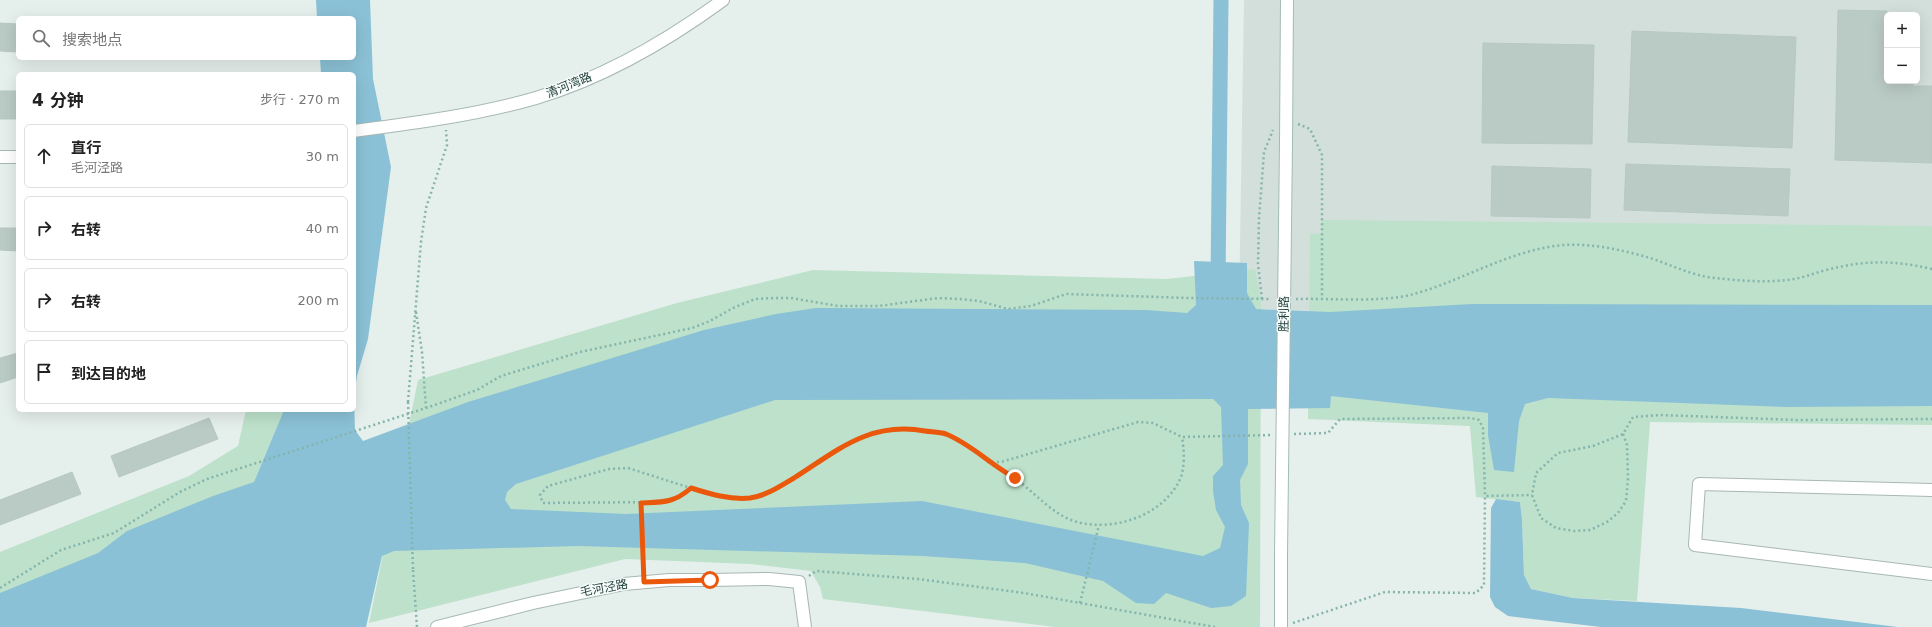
<!DOCTYPE html>
<html lang="zh">
<meta charset="utf-8">
<style>
body{margin:0;font-family:"DejaVu Sans","Noto Sans SC",sans-serif;background:#f6f6f6;color:#222}
.controls{position:absolute;right:12px;top:12px;display:grid;overflow:hidden;border-radius:6px;box-shadow:0 4px 16px #0002}
.controls button{width:36px;height:36px;display:grid;place-items:center;padding:0;border:0;border-bottom:1px solid #e0e0e0;background:#fff;color:#222;font:20px sans-serif}
.stop{position:absolute;width:12px;height:12px;margin:-9px;border:3px solid #ea580c;border-radius:50%;background:#fff}
.stop.end{background:#ea580c;border-color:#fff;box-shadow:0 1px 4px #0008}
.list{margin:0;padding:0;list-style:none}
h2{display:flex;justify-content:space-between;align-items:center;height:52px;margin:0;padding:0 16px;font-size:17px}
h2 small{font-size:13px;font-weight:400;color:#767676}
.list li{display:grid;grid-template-columns:26px 1fr auto;gap:12px;align-items:center;box-sizing:border-box;height:64px;margin:0 8px 8px;padding:0 8px;border:1px solid #e0e0e0;border-radius:6px}
.list b{display:block;font-size:15px;white-space:nowrap}
.list p{margin:0;font-size:13px;white-space:nowrap;color:#767676}
.list em{font-size:13px;font-style:normal;color:#767676}
.icon{flex:none;width:22px;height:22px;fill:none;stroke:currentColor;stroke-width:2;stroke-linecap:round;stroke-linejoin:round}
.map{position:relative;flex:none;width:1932px;height:627px;overflow:hidden}
.search{position:absolute;background:#fff;box-shadow:0 4px 16px #0002;left:16px;top:16px;width:340px;height:44px;display:flex;align-items:center;gap:10px;box-sizing:border-box;padding:0 14px;border-radius:6px;color:#767676;font-size:15px}
.panel{position:absolute;background:#fff;box-shadow:0 4px 16px #0002;left:16px;top:72px;width:340px;height:340px;border-radius:6px}
.map>svg:first-child{display:block}
</style>
<div class="map">
<svg width="1932" height="627" viewBox="0 0 1932 627">
<rect width="100%" height="100%" fill="#e5efec"/>
<path fill="#d3dfdb" fill-rule="evenodd" d="M 1244,0 L 1932,0 L 1932,305 L 1330,312 L 1239,308 ZM 1887,15 L 1917,15 L 1917,81 L 1887,81 Z"/>
<g fill="#bde1cb">
<polygon points="1322,220 1932,226 1932,425 1650,422 1637,601 1573,598 1531,589 1524,575 1522,520 1520,502 1476,497 1470,426 1308,419 1310,234 1321,233"/>
<polygon points="1255,269 1261,300 1260,627 1055,627 823,599 820,587 811,571 751,564 625,559 369,623 418,380 677,303 813,270 1167,279"/>
<polygon points="246,410 284,410 254,482 0,627 0,552 189,476 238,446"/>
</g>
<g fill="#8bc1d6" fill-rule="evenodd">
<path d="M 316,0 L 370,0 L 373,79 L 391,167 L 368,339 L 357,376 L 354,398 L 355,430 L 363,441 L 468,402 L 704,330 L 776,314 L 816,308 L 1146,310 L 1187,313 L 1196,305 L 1194,261 L 1247,263 L 1247,293 L 1256,309 L 1330,312 L 1472,304 L 1932,305 L 1932,406 L 1787,407 L 1548,398 L 1525,404 L 1519,421 L 1514,472 L 1494,470 L 1488,435 L 1488,413 L 1331,396 L 1330,408 L 1248,409 L 1248,464 L 1240,480 L 1241,505 L 1249,523 L 1246,596 L 1231,606 L 1211,608 L 1166,593 L 1154,604 L 1136,603 L 1103,581 L 1025,563 L 923,556 L 578,546 L 394,551 L 382,556 L 366,627 L 0,627 L 0,593 L 98,553 L 127,531 L 213,496 L 254,482 L 284,410 L 354,410 L 354,74 L 321,74 L 320,58 L 354,58 L 354,18 L 317,18 ZM 1213,399 L 1221,407 L 1223,465 L 1213,476 L 1213,491 L 1216,510 L 1225,527 L 1220,548 L 1203,556 L 922,501 L 626,514 L 511,509 L 505,500 L 507,492 L 516,484 L 775,400 Z"/>
<polygon points="1496,499 1520,502 1522,520 1524,575 1531,589 1573,598 1741,608 1898,627 1601,627 1508,616 1495,607 1490,597 1491,508"/>
</g>
<g fill="none" stroke-linecap="round" stroke-linejoin="round">
<polyline stroke="#8bc1d6" stroke-width="15" points="1218,282 1221,0"/>
</g>
<g fill="#bacac5" stroke="#b7c9c4">
<polygon points="1838,10 1887,11 1887,81 1913,81 1913,86 1932,86 1932,163 1835,160"/>
<polygon points="0,23 18,24 18,52 0,51"/>
<polygon points="1632,31 1796,37 1792,148 1628,142"/>
<polygon points="1483,43 1594,45 1592,144 1482,143"/>
<rect x="0" y="91" width="18" height="28"/>
<polygon points="1626,164 1790,169 1788,216 1624,210"/>
<polygon points="1492,166 1591,169 1590,218 1491,216"/>
<polygon points="0,228 18,228 18,251 0,250"/>
<polygon points="18,353 18,377 0,383 0,358"/>
<polygon points="209,418 218,439 119,477 111,456"/>
<polygon points="72,472 81,494 0,525 0,500"/>
</g>
<g fill="none" stroke-linecap="round" stroke-linejoin="round">
<defs>
<g id="minor">
<path d="M 354,131 C 415,123 477,115 536,98 C 603,78 667,41 723,0"/>
<polyline points="0,157 18,157"/>
<polyline points="1932,490 1699,484 1695,545 1932,574"/>
<polyline points="437,627 533,603 624,584 669,580 710,580 769,579 799,582 805,627"/>
</g>
<g id="secondary">
<polyline points="1286,144 1287,0"/>
<polyline points="1281,555 1281,627"/>
</g>
</defs>
<use href="#minor" stroke="#a7b8b4" stroke-width="14"/>
<use href="#secondary" stroke="#a3bbb6" stroke-width="14"/>
<g stroke="#84b4ab" stroke-width="2.5" stroke-dasharray="2 3" stroke-linecap="butt">
<polyline points="1298,124 1310,129 1322,155 1322,298"/>
<polyline points="1262,299 1258,264 1259,219 1264,152 1273,130"/>
<path d="M 1296,299 C 1331,298 1381,303 1414,294 C 1464,280 1510,250 1563,245 C 1591,243 1623,250 1650,258 C 1672,265 1692,276 1716,278 C 1741,281 1769,283 1794,279 C 1805,277 1815,273 1826,270 C 1866,260 1892,260 1932,269"/>
<polyline points="416,312 422,352 426,408"/>
<polyline points="408,402 421,242 426,208 447,145 446,130"/>
<polyline points="1294,434 1328,433 1340,419 1471,418 1479,420 1483,428 1485,496"/>
<polyline points="1623,434 1627,445 1628,479 1626,501 1618,513 1607,522 1590,530 1574,531 1556,528 1541,518 1532,495 1536,473 1558,453 1593,446 1623,434 1633,417 1660,415 1798,420 1932,419"/>
<path d="M 989,462 C 997,468 1006,473 1014,478 C 1035,492 1052,515 1077,522 C 1115,532 1165,515 1181,477 C 1185,465 1184,449 1182,437"/>
<polyline points="691,488 679,498 658,502 543,503 540,495 548,486 609,469 628,468 703,492 730,498 752,498 777,488 858,438 878,431 907,428 945,434 971,447 988,462 1001,462 1138,422 1153,423 1182,437 1271,435"/>
<polyline points="641,503 643,570"/>
<polyline points="413,570 417,627"/>
<polyline points="809,576 816,571 918,579 1024,593 1215,627"/>
<polyline points="0,588 61,550 114,533 180,492 207,479 426,408 477,390 501,376 580,352 692,328 710,321 733,308 755,299 774,298 791,298 838,306 879,306 938,298 959,299 979,301 1008,309 1031,306 1066,294 1190,298 1271,299"/>
<polyline points="1080,603 1099,525"/>
<polyline points="1293,623 1385,592 1476,593 1484,585 1485,496 1532,495"/>
</g>
<use href="#minor" stroke="#fff" stroke-width="12"/>
<use href="#secondary" stroke="#fff" stroke-width="12"/>
<defs>
<polyline id="secondary-bridge" points="1281,555 1286,144"/>
</defs>
<use href="#secondary-bridge" stroke="#a3bbb6" stroke-width="14" stroke-linecap="butt"/>
<polyline stroke="#84b4ab" stroke-width="2.5" stroke-dasharray="2 3" stroke-linecap="butt" points="408,402 413,570"/>
<use href="#secondary-bridge" stroke="#fff" stroke-width="12"/>
</g>
<g fill="none" stroke-linecap="round" stroke-linejoin="round">
<path stroke="#ea580c" stroke-width="5" d="M 710,580 L 644,582 L 641,503 C 663,502 674,503 691,488 C 710,494 730,500 750,498 C 766,496 782,485 794,478 C 838,450 870,421 925,431 C 931,432 939,432 946,434 C 971,444 991,465 1015,478"/>
</g>
<g text-anchor="middle" dominant-baseline="central" stroke-width="3" stroke-linejoin="round" paint-order="stroke">
<g font-size="12" fill="#23423e" stroke="#f6fbf9">
<text transform="translate(569 85) rotate(-22)">清河湾路</text>
<text transform="translate(1284 314) rotate(-89)">胜利路</text>
<text transform="translate(604 588) rotate(-10)">毛河泾路</text>
</g>
</g>
</svg>
<div class="controls">
<button>+</button>
<button>−</button>
</div>
<div class="stop" style="left:710px;top:580px"></div>
<div class="stop end" style="left:1015px;top:478px"></div>
<div class="search"><svg class="icon" aria-label="search" viewBox="0 0 24 24"><circle cx="10" cy="10" r="6"/><path d="M15 15l6 6"/></svg>搜索地点</div>
<section class="panel">
<h2>4 分钟<small>步行 · 270 m</small></h2>
<ul class="list">
<li><svg class="icon" aria-label="ahead" viewBox="0 0 24 24"><path d="M12 20V5M6 11l6-6 6 6"/></svg><div><b>直行</b><p>毛河泾路</p></div><em>30 m</em></li>
<li><svg class="icon" aria-label="right" viewBox="0 0 24 24"><path d="M7 20v-9h11M14 6l5 5-5 5"/></svg><div><b>右转</b></div><em>40 m</em></li>
<li><svg class="icon" aria-label="right" viewBox="0 0 24 24"><path d="M7 20v-9h11M14 6l5 5-5 5"/></svg><div><b>右转</b></div><em>200 m</em></li>
<li><svg class="icon" aria-label="arrive" viewBox="0 0 24 24"><path d="M6 21V4h12l-3 4 3 4H6"/></svg><div><b>到达目的地</b></div></li>
</ul>
</section>
</div>
